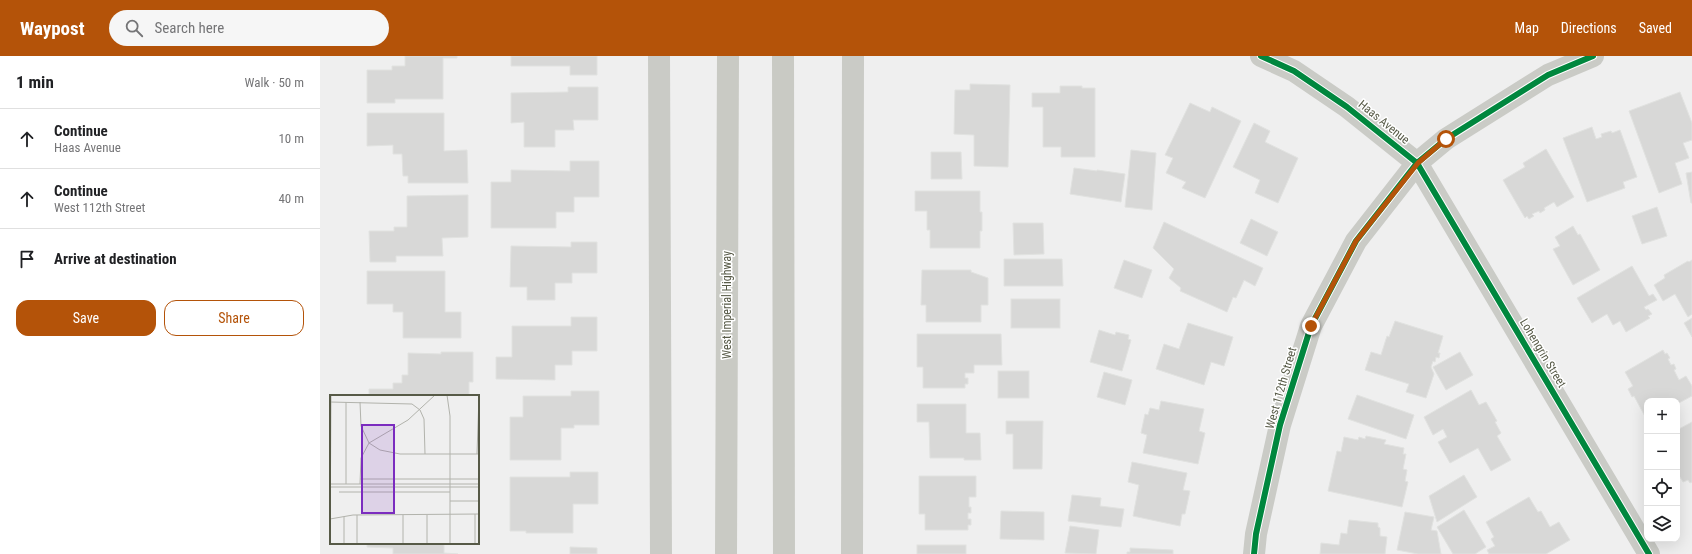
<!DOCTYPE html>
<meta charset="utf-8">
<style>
body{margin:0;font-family:"Roboto Condensed",sans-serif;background:#f6f6f6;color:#202124}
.controls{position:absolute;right:12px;bottom:12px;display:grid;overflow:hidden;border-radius:8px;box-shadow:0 4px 16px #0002}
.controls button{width:36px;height:36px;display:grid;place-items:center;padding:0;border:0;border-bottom:1px solid #e0e0e0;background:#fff;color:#202124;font:20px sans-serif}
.stop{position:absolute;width:12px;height:12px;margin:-9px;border:3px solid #b45309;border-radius:50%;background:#fff}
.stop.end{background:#b45309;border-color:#fff;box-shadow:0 1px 4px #0008}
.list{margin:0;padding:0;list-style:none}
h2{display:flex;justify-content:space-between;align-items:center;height:52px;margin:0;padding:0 16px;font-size:17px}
h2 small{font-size:13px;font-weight:400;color:#757577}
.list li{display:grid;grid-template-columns:26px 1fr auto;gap:12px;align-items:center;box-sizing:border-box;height:60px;padding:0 16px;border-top:1px solid #e0e0e0}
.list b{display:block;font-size:15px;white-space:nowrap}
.list p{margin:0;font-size:13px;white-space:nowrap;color:#757577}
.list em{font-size:13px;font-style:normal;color:#757577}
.actions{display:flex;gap:8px;padding:12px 16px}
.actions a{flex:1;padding:9px 0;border:1px solid #b45309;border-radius:12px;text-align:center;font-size:14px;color:#b45309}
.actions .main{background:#b45309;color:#fff}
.icon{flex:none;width:22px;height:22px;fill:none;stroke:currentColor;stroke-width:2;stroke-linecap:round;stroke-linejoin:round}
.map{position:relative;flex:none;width:1372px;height:498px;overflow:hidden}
header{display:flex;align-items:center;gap:24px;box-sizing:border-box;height:56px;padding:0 20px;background:#b45309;color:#fff}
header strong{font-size:19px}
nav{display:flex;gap:22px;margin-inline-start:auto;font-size:14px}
.search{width:280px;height:36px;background:#f6f6f6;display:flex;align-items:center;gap:10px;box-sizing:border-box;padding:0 14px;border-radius:22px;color:#757577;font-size:15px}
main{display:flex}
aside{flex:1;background:#fff}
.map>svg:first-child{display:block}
</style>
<header>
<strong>Waypost</strong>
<div class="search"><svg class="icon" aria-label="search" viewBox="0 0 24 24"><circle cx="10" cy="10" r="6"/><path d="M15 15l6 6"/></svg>Search here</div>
<nav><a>Map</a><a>Directions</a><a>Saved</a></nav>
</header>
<main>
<aside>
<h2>1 min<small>Walk · 50 m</small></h2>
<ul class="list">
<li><svg class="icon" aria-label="ahead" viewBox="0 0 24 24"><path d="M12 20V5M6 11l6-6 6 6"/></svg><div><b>Continue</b><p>Haas Avenue</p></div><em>10 m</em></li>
<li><svg class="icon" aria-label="ahead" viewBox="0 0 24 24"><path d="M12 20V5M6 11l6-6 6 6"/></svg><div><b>Continue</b><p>West 112th Street</p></div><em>40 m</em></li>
<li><svg class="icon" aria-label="arrive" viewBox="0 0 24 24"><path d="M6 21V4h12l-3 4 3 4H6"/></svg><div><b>Arrive at destination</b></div></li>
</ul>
<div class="actions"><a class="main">Save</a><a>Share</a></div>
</aside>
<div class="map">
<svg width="1372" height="498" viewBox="0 0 1372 498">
<rect width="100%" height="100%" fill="#efefef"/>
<g fill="#d8d8d7" stroke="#e1e2e0">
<polygon points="85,0 137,0 137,2 123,2 123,43 75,43 75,47 47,47 47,14 72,14 72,10 85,10"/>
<polygon points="191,0 277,0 277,19 250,19 250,10 191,10"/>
<polygon points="650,28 690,29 688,111 654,110 654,79 634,78 635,34 650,34"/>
<polygon points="740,30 762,30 762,32 775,32 775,101 741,101 741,91 723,91 723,51 712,51 712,37 740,37"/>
<polygon points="248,31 278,31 278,64 253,64 254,74 235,74 235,91 204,91 204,66 191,67 191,37 248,36"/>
<polygon points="1360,36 1372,67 1372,84 1363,87 1369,102 1355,107 1362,128 1339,137 1309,55"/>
<polygon points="870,47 890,56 892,51 921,65 885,142 862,132 866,126 846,117 853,102 845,99"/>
<polygon points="47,57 124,57 124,95 147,94 148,127 88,127 88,120 83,120 82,98 73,98 73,89 47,90"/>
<polygon points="934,67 950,75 945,86 978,102 958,147 935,137 940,124 913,111"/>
<polygon points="1272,71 1276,83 1282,81 1281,78 1291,75 1292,77 1300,74 1317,121 1303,126 1305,132 1267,146 1243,82"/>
<polygon points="1226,93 1254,141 1237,151 1234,146 1224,152 1225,154 1220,157 1219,155 1212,158 1214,160 1209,163 1207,160 1205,162 1183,124 1205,111 1203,107"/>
<polygon points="811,94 836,97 832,154 805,151"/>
<polygon points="611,96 641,96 642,123 611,123"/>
<polygon points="250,105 279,105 279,141 254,141 254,156 236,156 236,172 171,172 171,126 191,126 191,114 250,115"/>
<polygon points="754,112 777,115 777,114 805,118 801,146 750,138"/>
<polygon points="1372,116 1372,147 1371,147 1366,117"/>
<polygon points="595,135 660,135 660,156 662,156 662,175 660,175 660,192 610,192 610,174 607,174 607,155 595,155"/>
<polygon points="148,139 148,181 122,182 123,200 76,200 76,206 50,206 49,175 74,175 74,171 87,171 87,140"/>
<polygon points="1337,151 1347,180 1322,188 1312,160"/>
<polygon points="931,163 958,176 947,200 920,187"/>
<polygon points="844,166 943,212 935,230 924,224 916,242 913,241 907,256 860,235 861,232 849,222 854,213 833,192"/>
<polygon points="693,167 723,167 724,198 694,199"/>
<polygon points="1253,170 1258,179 1260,178 1280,214 1253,229 1233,193 1240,190 1235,181"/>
<polygon points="251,186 277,186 277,217 252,217 252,227 235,227 235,244 207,244 207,231 190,231 191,190 251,191"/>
<polygon points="684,203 742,203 743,230 684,230"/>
<polygon points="804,204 832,214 822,242 794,232"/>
<polygon points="1372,204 1372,258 1368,261 1355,238 1343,245 1334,229 1345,222 1344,219 1368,205 1369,206"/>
<polygon points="1312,210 1329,240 1333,238 1337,244 1324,251 1326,254 1328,253 1332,258 1328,260 1330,262 1306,276 1300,265 1293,269 1287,258 1272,267 1257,242"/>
<polygon points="602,214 651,214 651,216 668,222 668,249 661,249 661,266 606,266 606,249 601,249"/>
<polygon points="47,215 125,215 125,256 141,256 141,282 83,282 83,256 73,256 73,248 47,248"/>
<rect x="691" y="243" width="49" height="29"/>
<polygon points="251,261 277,261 277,295 252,295 252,309 235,309 235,324 176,323 176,301 192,301 192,270 251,270"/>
<polygon points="1372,262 1372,281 1364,267"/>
<polygon points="1075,265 1123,280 1118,297 1120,297 1119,302 1116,301 1115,306 1113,305 1111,311 1114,318 1106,342 1086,336 1089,328 1045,314 1051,296 1061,299 1067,280 1069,281"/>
<polygon points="868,267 913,281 904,310 891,306 884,329 836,313 844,288 859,293"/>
<polygon points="779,274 795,279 796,276 809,279 808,283 811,284 802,315 770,306"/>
<polygon points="597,278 681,278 682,309 654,309 654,317 645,317 645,322 648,322 648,328 645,328 645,332 603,332 603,311 597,311"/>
<polygon points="1343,294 1345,298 1347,297 1350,302 1348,303 1351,309 1354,308 1356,313 1354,314 1359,324 1366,320 1372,330 1372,340 1357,348 1357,345 1327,345 1327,364 1314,340 1312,341 1308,333 1313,330 1305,316"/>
<polygon points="121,296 153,296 153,326 149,326 149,340 49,340 49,333 73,333 73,327 82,327 82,319 88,319 88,297 121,298"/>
<polygon points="1140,296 1153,319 1126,334 1113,311"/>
<rect x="678" y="315" width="31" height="27"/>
<polygon points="784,316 812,324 805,349 777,341"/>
<polygon points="1151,334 1159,349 1166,346 1177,365 1175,366 1181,377 1177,380 1191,404 1171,415 1158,392 1130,407 1118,386 1127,381 1123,373 1113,379 1104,361"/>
<polygon points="251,335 279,335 279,369 254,369 254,372 241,372 241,404 190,404 190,361 203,361 203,340 251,340"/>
<polygon points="1037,339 1094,359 1086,383 1028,363"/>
<polygon points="841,345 884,353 879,375 885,377 878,408 823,397 827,379 821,377 825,358 828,359 830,352 839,354"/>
<polygon points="597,348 646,348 646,377 660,377 661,404 644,404 644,402 610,402 609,366 597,366"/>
<polygon points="686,365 723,365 722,413 693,413 693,378 686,378"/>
<polygon points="1372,366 1372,426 1370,427 1368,424 1363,426 1357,416 1357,374"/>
<polygon points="1046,380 1066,384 1064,388 1084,392 1083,398 1086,398 1083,413 1087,414 1085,425 1088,426 1082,451 1008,435 1017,395 1021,396 1024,381 1038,384 1039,381 1045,383"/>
<polygon points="812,406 867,417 863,434 870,435 865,458 862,458 860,470 813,460 819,429 808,426"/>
<polygon points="250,416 278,416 278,448 253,448 253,477 206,477 206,475 190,475 190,421 250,421"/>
<polygon points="1144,419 1157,441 1117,466 1109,440"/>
<polygon points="599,420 656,420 656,441 649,441 649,451 651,451 651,457 648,457 648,463 651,463 651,469 648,469 648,474 605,474 605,458 599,458"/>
<polygon points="752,439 781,442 780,450 804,453 801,471 748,465"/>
<polygon points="1209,441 1218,456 1221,455 1230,471 1239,466 1250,484 1226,498 1169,498 1167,494 1175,490 1171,483 1174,481 1166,466"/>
<polygon points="1144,454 1166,491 1155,498 1133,498 1117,471"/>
<polygon points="681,455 724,456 724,484 680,483"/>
<polygon points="1085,456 1114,461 1111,474 1117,475 1121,498 1098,498 1077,494"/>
<polygon points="1029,464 1058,467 1058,471 1060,472 1060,480 1067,481 1065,498 1000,498 1001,487 1019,489 1021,477 1027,478"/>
<polygon points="750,470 779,474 776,498 745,497"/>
<polygon points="47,487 124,487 124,497 138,498 73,498 73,492 47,491"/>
<rect x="597" y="489" width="49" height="9"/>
<polygon points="250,491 277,492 277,498 250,498"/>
<polygon points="810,492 853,494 853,498 807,498 807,496 810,496"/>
</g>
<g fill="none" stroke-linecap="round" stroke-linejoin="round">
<g stroke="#cacbc6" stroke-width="22">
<polyline points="339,0 341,498"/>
<polyline points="941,0 974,15 1027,51 1097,107 1126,83 1228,19 1273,0"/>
<polyline points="532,498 533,0"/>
<polyline points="934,498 936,478 960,369 991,270 1036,185 1097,107 1329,498"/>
</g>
<g stroke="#c9cac4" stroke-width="22">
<polyline points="463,0 464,498"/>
<polyline points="406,498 408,0"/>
</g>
<defs>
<g id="cycleway">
<polyline points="941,0 974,15 1027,51 1097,107 1126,83 1228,19 1273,0"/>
<polyline points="934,498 936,478 960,369 991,270 1036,185 1097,107 1329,498"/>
</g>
</defs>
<use href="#cycleway" stroke="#fff" stroke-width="8"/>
<use href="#cycleway" stroke="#00873e" stroke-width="6"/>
</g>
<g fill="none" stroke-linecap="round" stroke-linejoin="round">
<polyline stroke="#b45309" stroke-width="5" points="991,270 1036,185 1098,107 1126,83"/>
</g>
<g text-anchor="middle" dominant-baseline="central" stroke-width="3" stroke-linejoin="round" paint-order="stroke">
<g font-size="12" fill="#575a47" stroke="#fff">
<text transform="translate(1064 66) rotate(39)">Haas Avenue</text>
<text transform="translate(407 249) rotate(-90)">West Imperial Highway</text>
<text transform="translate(1223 297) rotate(59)">Lohengrin Street</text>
<text transform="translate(961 332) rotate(-74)">West 112th Street</text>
</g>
</g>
<g transform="translate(10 339)">
<rect width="149" height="149" fill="#efefef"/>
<path fill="none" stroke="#b2b3ac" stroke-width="1" d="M 105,0 L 78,25 L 39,48 L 50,55 L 70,59 L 149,59M 117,0 L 120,21 L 120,149M 0,7 L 82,9 L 90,15 L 94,24 L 95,59M 147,59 L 149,1M 30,84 L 149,84M 0,89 L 149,89M 16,89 L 16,7M 30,89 L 31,63 L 39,48 L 31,31 L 30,7M 0,92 L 149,92M 9,97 L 120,97M 120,106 L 149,106M 145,119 L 145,149M 14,122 L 14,149M 0,124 L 23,120 L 149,119M 0,149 L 1,0M 27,149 L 27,120M 73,149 L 73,120M 97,149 L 97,120"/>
<path fill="#7b2cbf" fill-opacity="0.15" stroke="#7b2cbf" stroke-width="2" d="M 32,30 L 64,30 L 64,118 L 32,118 Z"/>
<rect width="149" height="149" fill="none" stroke="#575a47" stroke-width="2"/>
</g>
</svg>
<div class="controls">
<button>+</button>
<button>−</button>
<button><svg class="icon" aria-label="locate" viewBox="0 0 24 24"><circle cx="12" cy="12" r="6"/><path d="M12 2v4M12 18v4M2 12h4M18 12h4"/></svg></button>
<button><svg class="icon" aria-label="layers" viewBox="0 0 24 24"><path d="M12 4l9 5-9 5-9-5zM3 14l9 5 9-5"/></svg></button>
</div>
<div class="stop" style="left:1126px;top:83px"></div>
<div class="stop end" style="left:991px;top:270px"></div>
</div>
</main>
